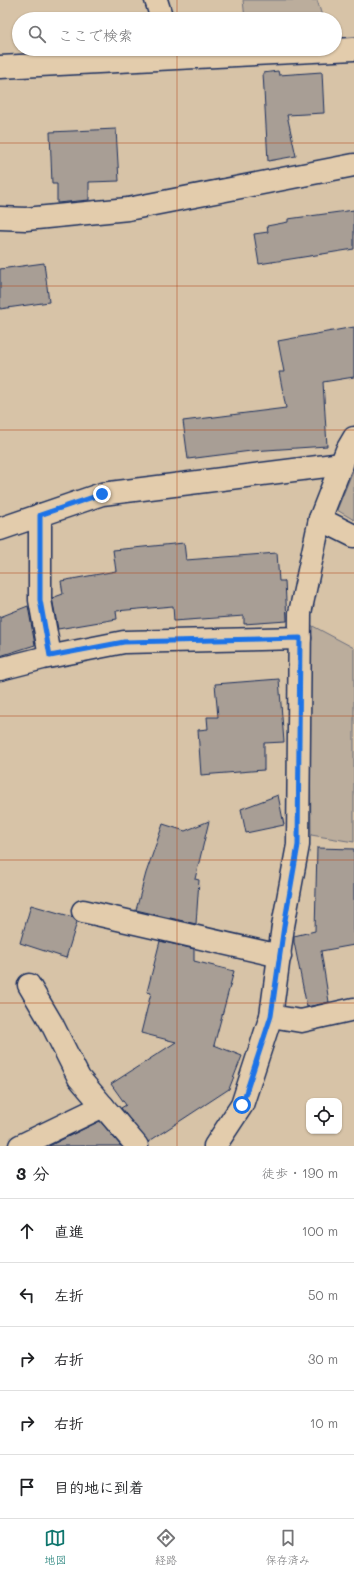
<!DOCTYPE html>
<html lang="ja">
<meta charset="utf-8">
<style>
body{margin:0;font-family:Mali,"Klee One",sans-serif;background:#f2f2f2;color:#202124}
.controls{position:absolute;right:12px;bottom:12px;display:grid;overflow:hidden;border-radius:8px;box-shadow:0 1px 3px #0004}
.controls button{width:36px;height:36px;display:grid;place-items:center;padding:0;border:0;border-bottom:1px solid #e0e0e0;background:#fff;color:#202124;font:20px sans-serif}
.stop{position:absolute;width:12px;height:12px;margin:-9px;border:3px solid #1a73e8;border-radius:50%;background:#fff}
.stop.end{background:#1a73e8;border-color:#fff;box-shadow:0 1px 4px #0008}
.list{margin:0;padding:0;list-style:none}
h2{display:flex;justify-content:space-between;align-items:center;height:52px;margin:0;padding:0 16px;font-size:17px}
h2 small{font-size:13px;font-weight:400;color:#757577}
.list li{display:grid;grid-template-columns:26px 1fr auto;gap:12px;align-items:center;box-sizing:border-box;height:64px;padding:0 16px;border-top:1px solid #e0e0e0}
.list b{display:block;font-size:15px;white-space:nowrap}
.list em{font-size:13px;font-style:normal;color:#757577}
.icon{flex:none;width:22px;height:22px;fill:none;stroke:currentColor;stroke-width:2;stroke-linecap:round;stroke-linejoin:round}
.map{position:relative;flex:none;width:354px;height:1146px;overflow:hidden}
.search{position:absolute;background:#fff;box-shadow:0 1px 3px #0004;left:12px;right:12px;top:12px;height:44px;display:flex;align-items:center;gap:10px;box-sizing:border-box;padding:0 14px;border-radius:22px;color:#757577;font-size:15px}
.sheet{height:372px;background:#fff}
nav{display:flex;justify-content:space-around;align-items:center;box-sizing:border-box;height:56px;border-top:1px solid #e0e0e0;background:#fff;font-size:11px;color:#757577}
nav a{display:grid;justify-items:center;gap:2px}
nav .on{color:#0f766e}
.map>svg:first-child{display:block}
</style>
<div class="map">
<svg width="354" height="1146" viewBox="0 0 354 1146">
<rect width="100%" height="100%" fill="#d7c3a7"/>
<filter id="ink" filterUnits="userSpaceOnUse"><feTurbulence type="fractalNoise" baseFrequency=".025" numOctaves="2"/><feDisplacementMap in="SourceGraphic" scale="8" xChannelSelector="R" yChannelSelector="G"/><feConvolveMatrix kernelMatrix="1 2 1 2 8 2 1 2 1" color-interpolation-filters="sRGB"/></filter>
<g filter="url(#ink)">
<g fill="#bbad9c" stroke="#6b6e7d">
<polygon points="243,0 317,0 323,19 245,19"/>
<polygon points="354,468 354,520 337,510"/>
<polygon points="309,624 354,648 354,842 311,835"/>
</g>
<g fill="#a89e95" stroke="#1b2f5e">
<polygon points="278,71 279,75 322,72 324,113 287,115 296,156 268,161 263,73"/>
<polygon points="116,129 119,181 89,182 89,200 57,203 57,184 52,184 50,132"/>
<polygon points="354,210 354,249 259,264 254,234 268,232 267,226 288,222 288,219"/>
<polygon points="44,263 49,302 0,309 0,269"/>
<polygon points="354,327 354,377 323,382 327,446 251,451 188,459 183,421 286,408 279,372 284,372 278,341"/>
<polygon points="184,543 186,560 277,553 279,581 285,581 287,621 244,624 244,616 174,621 173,606 116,611 117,619 58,629 52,598 63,594 61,581 116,571 113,550"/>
<polygon points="28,606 35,645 0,656 0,617"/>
<polygon points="279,679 284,742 264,743 264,770 201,775 198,730 208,729 207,717 218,717 215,684"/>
<polygon points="278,795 284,825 246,833 241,809"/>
<polygon points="209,821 195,879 199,880 196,924 136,910 146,873 163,824 185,831"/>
<polygon points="317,848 354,849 354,945 321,951 329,1002 307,1007 294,942 294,936 315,931"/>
<polygon points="31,905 73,917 77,922 66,958 20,943"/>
<polygon points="160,941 194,949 194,961 234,971 214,1045 242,1056 229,1089 148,1142 121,1108 126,1105 111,1084 176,1042 141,1033 151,993 147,992"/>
<polygon points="100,1121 121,1146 49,1146"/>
</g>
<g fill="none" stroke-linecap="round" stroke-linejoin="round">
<defs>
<g id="street">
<polyline points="156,0 162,19"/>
<polyline points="0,218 26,219 128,209 354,165"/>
<polyline points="40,515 40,600 50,656"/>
<polyline points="320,519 354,536"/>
<polyline points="0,529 102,494 342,464"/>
<polyline points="0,669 43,658 124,642 300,638"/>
<polyline points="83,911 280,956"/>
<polyline points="29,985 52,1024 79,1078 137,1146"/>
<polyline points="271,1016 301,1021 354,1009"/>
<polyline points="20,1146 103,1106"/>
<polyline points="215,1146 242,1105 271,1016 283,926 298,845 300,613 320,519 347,450 354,438"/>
</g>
<polyline id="secondary" points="0,67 354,49"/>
</defs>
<use href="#street" stroke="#1b2f5e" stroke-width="25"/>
<use href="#secondary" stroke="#1b2f5e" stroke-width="25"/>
<use href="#street" stroke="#e3ccac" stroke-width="22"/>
<use href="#secondary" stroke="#e3ccac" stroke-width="22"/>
</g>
</g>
<g fill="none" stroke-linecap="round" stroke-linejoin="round" filter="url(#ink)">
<polyline stroke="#1a73e8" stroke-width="5" points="102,494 40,515 40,600 50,656 124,642 300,638 298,845 284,926 271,1016 242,1105"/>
</g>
<path fill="none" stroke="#b54e20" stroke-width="1" stroke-opacity="0.55" d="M 177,0 L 177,19M 177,49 L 177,1146M 0,143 L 354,143M 0,286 L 354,286M 0,430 L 354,430M 0,573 L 354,573M 0,716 L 354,716M 0,860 L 354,860M 0,1003 L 354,1003"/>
</svg>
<div class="controls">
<button><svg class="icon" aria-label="locate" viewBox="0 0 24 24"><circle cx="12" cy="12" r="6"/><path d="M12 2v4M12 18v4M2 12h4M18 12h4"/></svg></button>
</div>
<div class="stop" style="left:242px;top:1105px"></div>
<div class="stop end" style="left:102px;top:494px"></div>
<div class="search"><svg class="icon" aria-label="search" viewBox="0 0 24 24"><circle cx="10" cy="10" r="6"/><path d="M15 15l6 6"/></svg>ここで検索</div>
</div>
<section class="sheet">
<h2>3 分<small>徒歩 · 190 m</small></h2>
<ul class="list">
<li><svg class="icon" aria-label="ahead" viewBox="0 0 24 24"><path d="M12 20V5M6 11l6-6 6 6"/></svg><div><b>直進</b></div><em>100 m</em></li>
<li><svg class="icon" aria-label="left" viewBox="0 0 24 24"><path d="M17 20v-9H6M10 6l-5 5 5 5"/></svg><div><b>左折</b></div><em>50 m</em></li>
<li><svg class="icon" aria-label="right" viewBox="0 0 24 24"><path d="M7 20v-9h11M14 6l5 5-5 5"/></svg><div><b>右折</b></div><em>30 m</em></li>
<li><svg class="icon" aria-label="right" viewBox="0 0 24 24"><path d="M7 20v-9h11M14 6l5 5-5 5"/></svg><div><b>右折</b></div><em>10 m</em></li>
<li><svg class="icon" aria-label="arrive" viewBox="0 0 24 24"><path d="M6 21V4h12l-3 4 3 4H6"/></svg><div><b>目的地に到着</b></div></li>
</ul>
</section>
<nav>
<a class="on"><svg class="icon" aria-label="map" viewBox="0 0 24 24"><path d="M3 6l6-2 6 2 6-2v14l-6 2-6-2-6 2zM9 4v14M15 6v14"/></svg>地図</a>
<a><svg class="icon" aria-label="directions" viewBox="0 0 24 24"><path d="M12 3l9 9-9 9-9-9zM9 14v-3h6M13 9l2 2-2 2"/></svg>経路</a>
<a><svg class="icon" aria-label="saved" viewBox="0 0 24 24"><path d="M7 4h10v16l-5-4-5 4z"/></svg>保存済み</a>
</nav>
